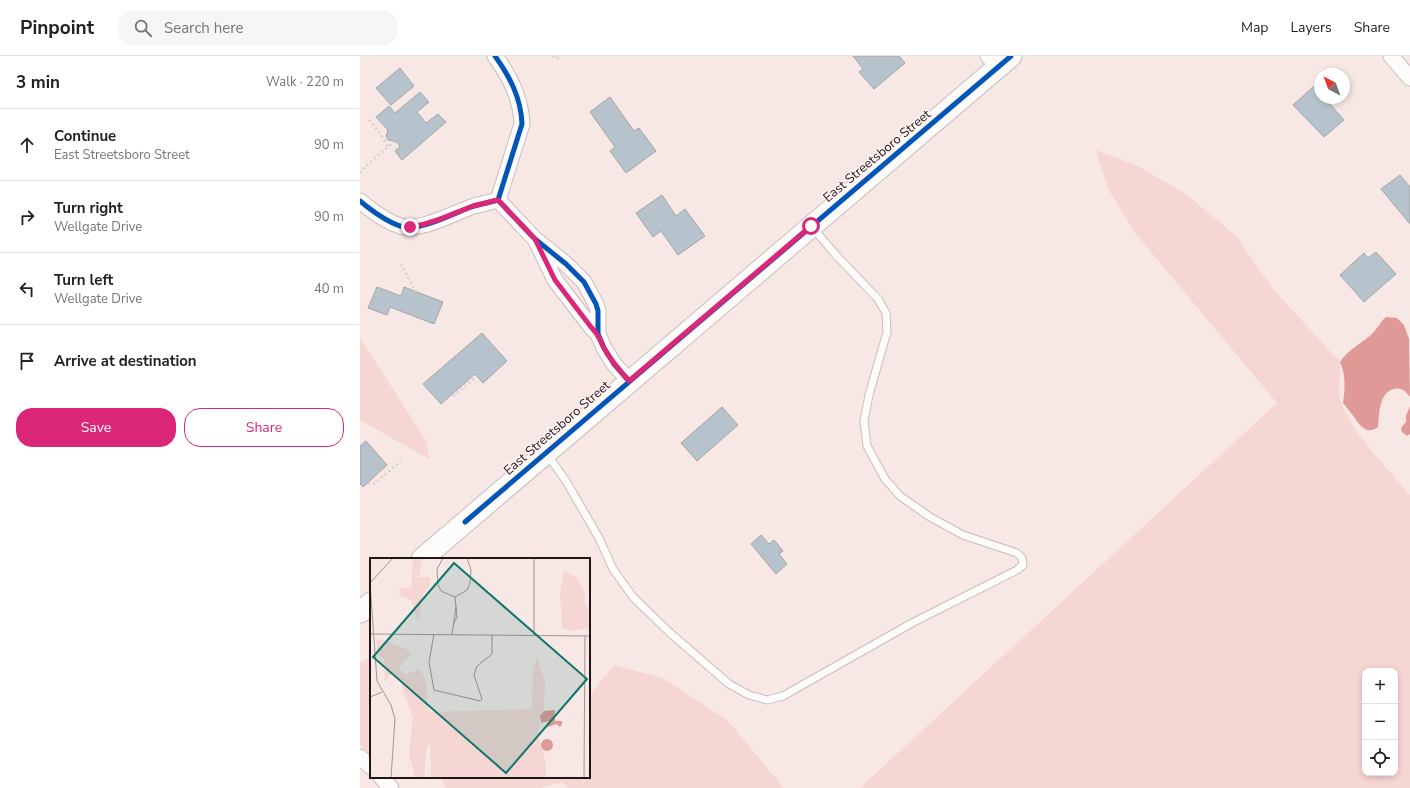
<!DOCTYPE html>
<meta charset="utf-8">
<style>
body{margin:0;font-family:"Nunito Sans",sans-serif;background:#f6f6f6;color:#222}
.controls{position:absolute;right:12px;bottom:12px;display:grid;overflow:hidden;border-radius:8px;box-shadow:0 2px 6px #0003}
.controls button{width:36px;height:36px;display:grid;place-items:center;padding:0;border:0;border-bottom:1px solid #e0e0e0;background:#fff;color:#222;font:20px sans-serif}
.compass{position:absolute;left:954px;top:12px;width:36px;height:36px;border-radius:50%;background:#fff;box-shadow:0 2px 6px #0003;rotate:319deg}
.stop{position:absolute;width:12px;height:12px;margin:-9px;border:3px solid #db2777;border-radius:50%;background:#fff}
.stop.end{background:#db2777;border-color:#fff;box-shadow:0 1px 4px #0008}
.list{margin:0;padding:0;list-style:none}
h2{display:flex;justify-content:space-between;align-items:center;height:52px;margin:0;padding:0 16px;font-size:17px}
h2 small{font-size:13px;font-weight:400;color:#767676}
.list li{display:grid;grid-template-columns:26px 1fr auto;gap:12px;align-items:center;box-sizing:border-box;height:72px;padding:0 16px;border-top:1px solid #e0e0e0}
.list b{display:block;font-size:15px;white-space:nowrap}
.list p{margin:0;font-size:13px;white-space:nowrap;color:#767676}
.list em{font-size:13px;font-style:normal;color:#767676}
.actions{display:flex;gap:8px;padding:12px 16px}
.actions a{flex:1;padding:9px 0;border:1px solid #db2777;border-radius:16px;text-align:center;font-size:14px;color:#db2777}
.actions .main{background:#db2777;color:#fff}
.icon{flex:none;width:22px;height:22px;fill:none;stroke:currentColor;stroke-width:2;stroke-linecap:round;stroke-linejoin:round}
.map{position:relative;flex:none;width:1050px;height:732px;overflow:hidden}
header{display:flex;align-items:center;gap:24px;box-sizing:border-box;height:56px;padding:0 20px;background:#fff;border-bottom:1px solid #e0e0e0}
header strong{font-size:19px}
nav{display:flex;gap:22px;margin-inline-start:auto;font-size:14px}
.search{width:280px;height:36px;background:#f6f6f6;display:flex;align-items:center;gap:10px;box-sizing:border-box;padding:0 14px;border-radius:16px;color:#767676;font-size:15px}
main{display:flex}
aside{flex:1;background:#fff}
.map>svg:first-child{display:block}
</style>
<header>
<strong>Pinpoint</strong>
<div class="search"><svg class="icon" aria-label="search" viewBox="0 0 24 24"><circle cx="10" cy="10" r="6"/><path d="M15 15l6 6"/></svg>Search here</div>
<nav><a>Map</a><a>Layers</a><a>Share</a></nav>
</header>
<main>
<aside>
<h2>3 min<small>Walk · 220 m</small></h2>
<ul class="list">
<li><svg class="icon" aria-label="ahead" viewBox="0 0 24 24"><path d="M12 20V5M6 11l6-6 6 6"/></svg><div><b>Continue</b><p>East Streetsboro Street</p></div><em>90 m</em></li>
<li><svg class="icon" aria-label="right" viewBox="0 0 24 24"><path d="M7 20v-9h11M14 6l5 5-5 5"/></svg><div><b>Turn right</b><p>Wellgate Drive</p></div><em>90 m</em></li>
<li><svg class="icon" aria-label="left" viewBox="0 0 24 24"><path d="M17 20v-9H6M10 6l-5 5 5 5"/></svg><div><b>Turn left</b><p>Wellgate Drive</p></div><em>40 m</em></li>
<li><svg class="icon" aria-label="arrive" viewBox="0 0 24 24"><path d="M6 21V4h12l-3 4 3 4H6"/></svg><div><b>Arrive at destination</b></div></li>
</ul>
<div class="actions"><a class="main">Save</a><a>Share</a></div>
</aside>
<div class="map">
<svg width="1050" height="732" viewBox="0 0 1050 732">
<rect width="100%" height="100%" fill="#f7e8e6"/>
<g fill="#f6d6d3" fill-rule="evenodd">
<path d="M 736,94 L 776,109 L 826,138 L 876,180 L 913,233 L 980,306 C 980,315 978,338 981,346 C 992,377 1028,413 1050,439 L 1050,732 L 500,732 L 917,347 L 776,178 L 748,133 ZM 1005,615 L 1035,615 L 1035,717 L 1005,717 Z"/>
<polygon points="0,282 67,386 69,403 0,364"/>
<polygon points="11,601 11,699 0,689 0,607"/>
<polygon points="254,609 303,622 368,665 424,732 209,732 202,726 180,732 86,732 81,721 229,721 229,644 230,639"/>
</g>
<g fill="#df9a97">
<path d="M 1026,261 L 1037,262 L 1044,269 L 1049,283 L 1050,341 C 1046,336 1042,331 1034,333 C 1019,336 1019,359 1018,371 C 1004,381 998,365 991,357 C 989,354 986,351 983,347 C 985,334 986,319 980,306 C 988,293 1003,287 1014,276 C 1018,271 1021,265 1026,261 Z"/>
<polygon points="1050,350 1050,378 1047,380 1042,376 1041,372 1046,366 1046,360"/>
</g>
<g fill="#b6c3cc" stroke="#a7a4a5">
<polygon points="493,0 539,0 545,7 514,33 499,16 503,13"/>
<polygon points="40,12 54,30 31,49 16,32"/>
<polygon points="960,25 960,42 973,42 969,47 984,64 964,81 933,49"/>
<polygon points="60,36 69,46 57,56 66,67 78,58 86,66 42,104 35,95 40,90 35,85 28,84 26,80 28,74 16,61 29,50 35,57"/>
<polygon points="250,41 274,75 279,72 296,95 266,117 250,95 255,91 230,56"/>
<polygon points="1040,119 1050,131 1050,168 1021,133"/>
<polygon points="302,139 316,160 325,153 345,180 318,199 301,175 293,181 276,157"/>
<polygon points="1016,196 1036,218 1004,246 980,219 1004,197 1008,202"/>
<polygon points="17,231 41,240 44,231 83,246 74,268 30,251 27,259 8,252"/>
<polygon points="122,277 147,305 123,327 115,318 81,348 63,328"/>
<polygon points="362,351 378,369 337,405 321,387"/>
<polygon points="6,385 27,409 3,431 1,428 0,429 0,390"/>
<polygon points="401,479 409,488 414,484 423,495 419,498 427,508 416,518 391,488"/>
</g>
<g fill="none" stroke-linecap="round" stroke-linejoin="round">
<defs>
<polyline id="service" points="187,398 206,425 239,482 253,513 273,541 309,576 369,628 389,639 407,644 423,640 552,567 657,514 663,509 662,502 657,497 603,479 570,461 540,440 525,423 507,390 504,365 509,339 527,276 526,257 518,243 475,198 453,172"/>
<g id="minor">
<polyline points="628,0 638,11"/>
<polyline points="1031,0 1050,22"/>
<polyline points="138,144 175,183 206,208 224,226 236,248 238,255 238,278 244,292 254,308 269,325"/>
<path d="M 0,145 C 12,155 25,165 40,170 C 61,176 93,157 114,150 C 122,148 130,146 138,144 L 162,68 C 161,42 150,21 135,0"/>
<polyline points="176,185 195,224 231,271 238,278"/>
<polyline points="0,701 11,711"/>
<polyline points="21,721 31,732"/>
</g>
<g id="secondary">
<polyline points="62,503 651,0"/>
<polyline points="0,556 11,547"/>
</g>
</defs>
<use href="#service" stroke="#c9bdbc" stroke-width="9"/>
<use href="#minor" stroke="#c9bdbc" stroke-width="17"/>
<use href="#secondary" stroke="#c9bdbc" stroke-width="23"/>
<g stroke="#d4d0d0" stroke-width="2.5" stroke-dasharray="2 3" stroke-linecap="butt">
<polyline points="193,0 196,3 199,0"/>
<polyline points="9,64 20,77 28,91"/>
<polyline points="0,117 9,107 35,85"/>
<polyline points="41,208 56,236"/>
<polyline points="93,340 117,320"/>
<polyline points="8,427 12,428 15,427 41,405"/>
</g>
<use href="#service" stroke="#fefcfb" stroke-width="7"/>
<use href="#minor" stroke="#fefcfb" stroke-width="15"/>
<use href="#secondary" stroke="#fefcfb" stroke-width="21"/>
<defs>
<g id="cycleway">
<polyline points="138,144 175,183 206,208 224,226 236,248 238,255 238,278 244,292 254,308 269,325"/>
<path d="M 0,145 C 12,155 25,165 40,170 C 61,176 93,157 114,150 C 122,148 130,146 138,144 L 162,68 C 161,42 150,21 135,0"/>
<polyline points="105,466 651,0"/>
</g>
</defs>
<use href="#cycleway" stroke="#fff4f3" stroke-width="8"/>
<use href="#cycleway" stroke="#0057b8" stroke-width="5"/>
</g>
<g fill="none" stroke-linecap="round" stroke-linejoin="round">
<path stroke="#db2777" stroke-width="5" d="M 50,171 C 72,168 92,158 113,150 C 121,148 130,146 138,144 L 175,183 L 195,224 L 231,271 C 240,280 239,283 244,292 C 251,305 260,315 269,325 L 451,170"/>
</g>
<g text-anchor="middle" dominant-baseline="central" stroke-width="3" stroke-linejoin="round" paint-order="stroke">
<g font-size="13" fill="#1f1615" stroke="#fff4f3">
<text transform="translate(517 100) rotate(-40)">East Streetsboro Street</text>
<text transform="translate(197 372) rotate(-41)">East Streetsboro Street</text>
</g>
</g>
<g transform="translate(10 502)">
<rect width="220" height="220" fill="#f7e8e6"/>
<path d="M 43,0 L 52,0 L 49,19 L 59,19 L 61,26 L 53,37 L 48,64 L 41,42 L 30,38 L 29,31 L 41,29 ZM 194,13 L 206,19 L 215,34 L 215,47 L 220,51 L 220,70 L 202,73 L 192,70 L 190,35 ZM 11,81 L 38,92 L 41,97 L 28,110 L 36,117 L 49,111 L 54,118 L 57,131 L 57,148 L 61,154 L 162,151 L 163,114 L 167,99 L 175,125 L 174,153 L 169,161 L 169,182 L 176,204 L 176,220 L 61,220 L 60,184 L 56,194 L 54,220 L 45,220 L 39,195 L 43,160 L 29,120 L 21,116 L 15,124 L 14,100 L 8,96 L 6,82 Z" fill="#f6d6d3"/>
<path d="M 185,152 L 185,163 L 192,163 L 192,166 L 190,169 L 186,166 L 175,170 L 179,163 L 171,165 L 170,158 L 174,153 ZM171 187a6 6 0 1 1 12 0a6 6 0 1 1-12 0Z" fill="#df9a97"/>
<path fill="none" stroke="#a19492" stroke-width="1" d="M 73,0 L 67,11 L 68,27 L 71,33 L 85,39 L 97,32 L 100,25 L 101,12 L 97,0M 0,25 L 7,123 L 21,147 L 25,161 L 21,220M 0,25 L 23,0M 83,67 L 87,59 L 85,39M 0,76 L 220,78M 64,76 L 59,104 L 64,132 L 110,143 L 112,141 L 104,117 L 107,108 L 122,96 L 122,77M 82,77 L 86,49M 164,77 L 164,0M 0,139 L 12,134M 214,220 L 215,78"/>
<path fill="#0f766e" fill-opacity="0.15" stroke="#0f766e" stroke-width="2" d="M 84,5 L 217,121 L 136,215 L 3,99 Z"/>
<rect width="220" height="220" fill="none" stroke="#1f1615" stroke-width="2"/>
</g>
</svg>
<div class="controls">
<button>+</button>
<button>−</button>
<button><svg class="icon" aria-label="locate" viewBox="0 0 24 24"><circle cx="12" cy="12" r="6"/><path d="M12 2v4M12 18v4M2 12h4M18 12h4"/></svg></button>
</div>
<svg class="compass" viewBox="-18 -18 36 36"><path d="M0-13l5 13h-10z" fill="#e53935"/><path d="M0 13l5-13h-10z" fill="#767676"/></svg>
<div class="stop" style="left:451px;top:170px"></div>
<div class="stop end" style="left:50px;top:171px"></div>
</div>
</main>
